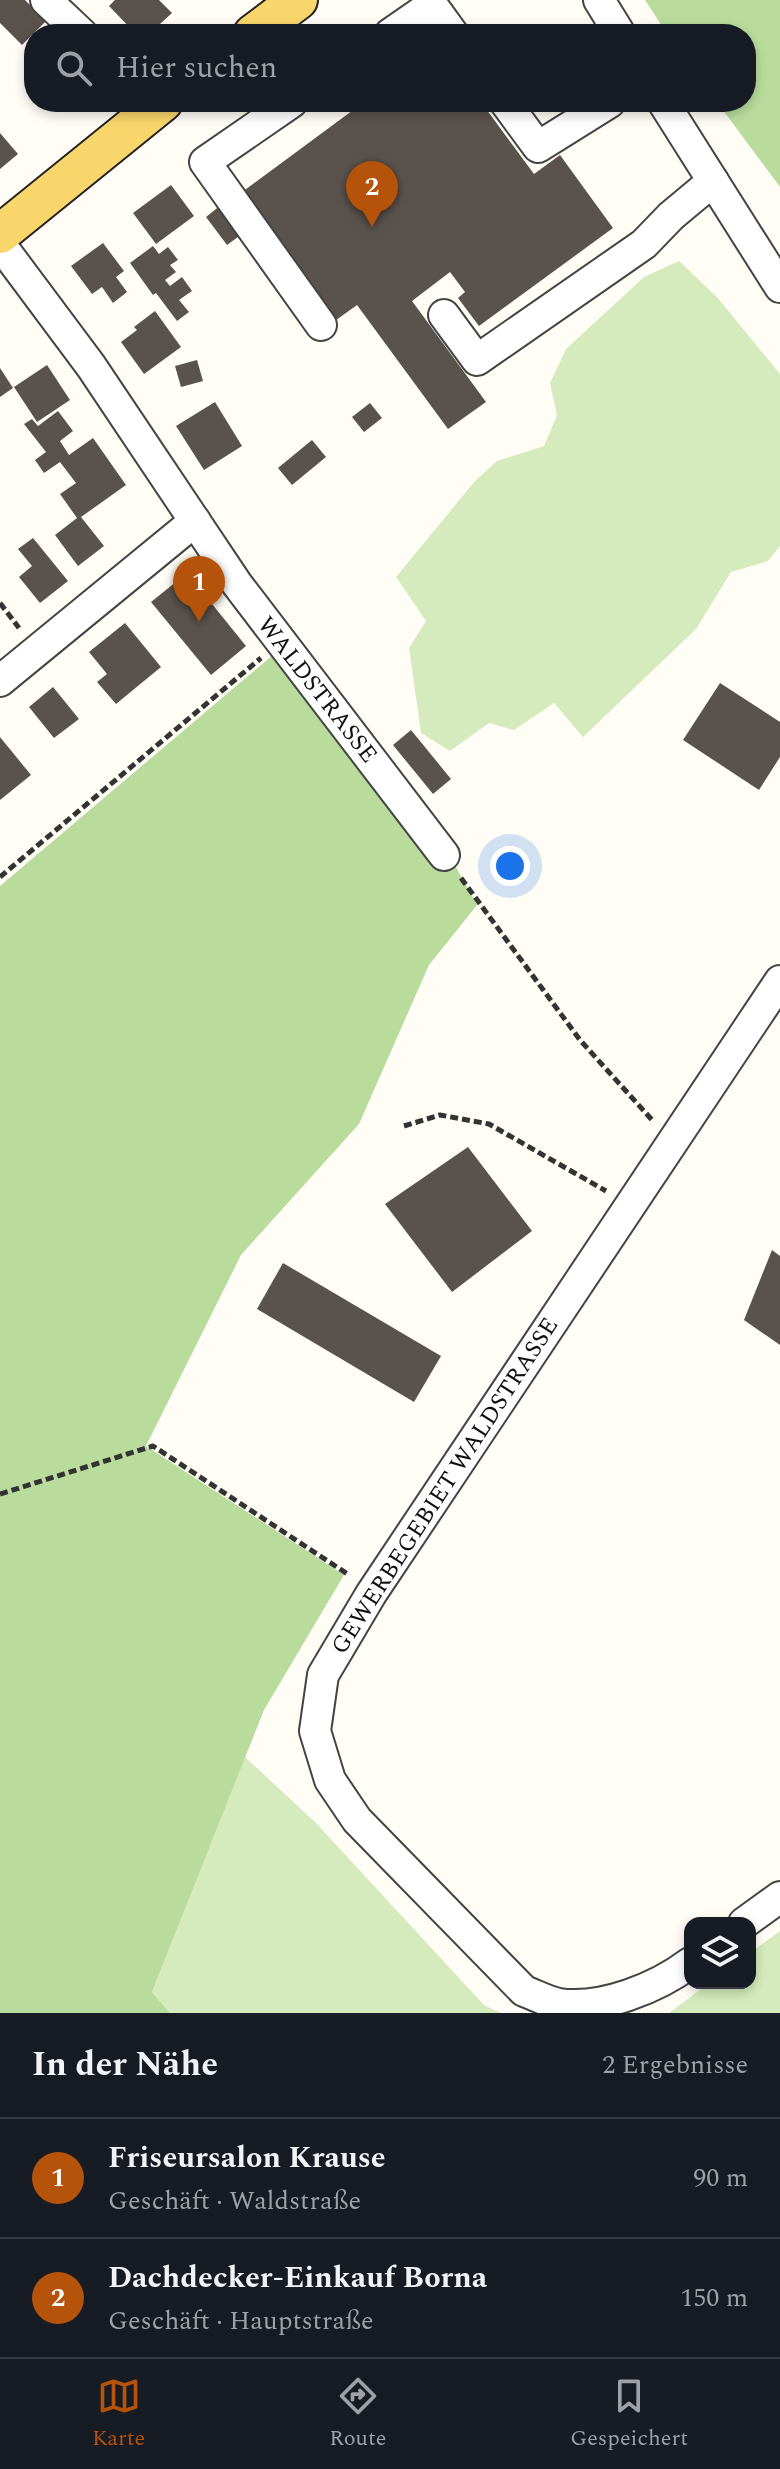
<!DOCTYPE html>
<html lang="de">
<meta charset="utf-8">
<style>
body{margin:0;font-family:Spectral,serif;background:#20242c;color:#f1f3f6}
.controls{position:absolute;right:24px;bottom:24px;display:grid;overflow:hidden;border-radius:16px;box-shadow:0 4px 12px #0003}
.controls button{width:72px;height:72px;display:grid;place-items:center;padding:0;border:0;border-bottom:2px solid #363941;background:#171b24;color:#f1f3f6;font:40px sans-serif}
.you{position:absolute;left:510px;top:866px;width:28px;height:28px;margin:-20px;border:6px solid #fff;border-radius:50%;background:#1a73e8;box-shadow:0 0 0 12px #1a73e833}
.badge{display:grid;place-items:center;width:52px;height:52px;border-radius:50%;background:#b45309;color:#fff;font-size:26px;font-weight:700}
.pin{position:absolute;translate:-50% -66px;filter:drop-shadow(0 2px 4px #0008)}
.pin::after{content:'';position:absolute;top:42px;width:28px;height:24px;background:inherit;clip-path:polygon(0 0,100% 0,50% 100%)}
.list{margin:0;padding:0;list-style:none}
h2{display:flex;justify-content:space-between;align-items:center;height:104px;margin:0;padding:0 32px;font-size:34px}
h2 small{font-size:26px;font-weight:400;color:#9ea1a6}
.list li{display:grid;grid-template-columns:52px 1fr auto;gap:24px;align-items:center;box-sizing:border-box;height:120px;padding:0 32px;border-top:2px solid #363941}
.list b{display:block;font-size:30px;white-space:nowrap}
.list p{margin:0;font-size:26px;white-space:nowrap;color:#9ea1a6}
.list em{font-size:26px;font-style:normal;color:#9ea1a6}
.icon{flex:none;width:44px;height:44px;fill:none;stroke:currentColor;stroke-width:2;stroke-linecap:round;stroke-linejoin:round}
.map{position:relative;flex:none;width:780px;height:2013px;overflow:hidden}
.search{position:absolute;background:#171b24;box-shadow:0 4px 12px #0003;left:24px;right:24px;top:24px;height:88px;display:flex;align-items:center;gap:20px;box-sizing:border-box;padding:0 28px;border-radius:32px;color:#9ea1a6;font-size:30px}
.sheet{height:344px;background:#171b24}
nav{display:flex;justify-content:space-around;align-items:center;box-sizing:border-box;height:112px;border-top:2px solid #363941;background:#171b24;font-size:22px;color:#9ea1a6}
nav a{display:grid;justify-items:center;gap:4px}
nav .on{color:#b45309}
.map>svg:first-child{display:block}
</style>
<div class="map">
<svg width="780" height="2013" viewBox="0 0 780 2013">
<rect width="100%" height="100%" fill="#fffdf5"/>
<g fill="#d5ebbd">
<polygon points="679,261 717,297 780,374 780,546 768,561 731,572 696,629 583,737 554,703 514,730 489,723 450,751 421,733 409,648 426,621 396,577 475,481 497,461 544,446 557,415 550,383 566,349 644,277"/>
<polygon points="245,1757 316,1823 484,2005 501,2013 170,2013 152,1992"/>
<polygon points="780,1931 780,2013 669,2013 709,1983 750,1983 750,1953"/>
</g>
<g fill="#b9dc9c">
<polygon points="645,0 780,0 780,187 717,102 746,102 746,34 667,34"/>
<polygon points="274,654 433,826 477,905 429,965 359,1124 241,1255 146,1446 344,1575 264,1710 152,1992 170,2013 0,2013 0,886"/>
</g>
<g fill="#5a524d">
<polygon points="0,0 25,0 46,21 22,45 0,23"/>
<polygon points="115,0 159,0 172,13 149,34 136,34 109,6"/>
<polygon points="364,102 481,102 534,174 560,155 613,228 479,326 458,298 465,292 450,272 412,301 486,402 448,429 357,305 332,323 238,195"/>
<polygon points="0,133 18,154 0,169"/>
<polygon points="171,185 194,216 156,244 133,213"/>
<polygon points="221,205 242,234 227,245 206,217"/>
<polygon points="103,243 124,271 116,277 127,292 113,303 102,287 92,294 71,266"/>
<polygon points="153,246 159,254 168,247 178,260 170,265 176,272 165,280 170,286 182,277 192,291 179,300 189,312 177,321 156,293 153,295 130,263"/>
<polygon points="155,311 181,347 144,374 121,342 137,330 134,327"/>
<polygon points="197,360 203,381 181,387 175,366"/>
<polygon points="47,365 70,400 37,422 14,387"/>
<polygon points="0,368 13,388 0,397"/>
<polygon points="215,402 242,446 204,470 176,426"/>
<polygon points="370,403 382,418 364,432 352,417"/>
<polygon points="58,411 73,431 60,441 69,455 93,438 126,485 81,517 104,546 78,566 55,535 77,518 60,494 76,483 60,462 44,473 35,460 46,452 24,424 32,419 38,426"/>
<polygon points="312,440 326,457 292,485 278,468"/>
<polygon points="33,538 68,581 40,603 19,577 32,566 18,549"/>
<polygon points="187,573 246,646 211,675 151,602"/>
<polygon points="125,623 161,667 116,704 97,682 107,674 89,652"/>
<polygon points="720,683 780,722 780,757 759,790 683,740"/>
<polygon points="53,687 79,719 54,738 29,707"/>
<polygon points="411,730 451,779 433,794 393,745"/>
<polygon points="0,737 31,775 0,800"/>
<polygon points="468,1147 532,1231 452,1292 385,1204"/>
<polygon points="772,1250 780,1256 780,1345 744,1320"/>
<polygon points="283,1263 441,1356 414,1402 257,1309"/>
</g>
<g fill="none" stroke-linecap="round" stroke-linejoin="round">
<defs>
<g id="minor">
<polyline points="46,0 82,34"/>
<polyline points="599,0 620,34"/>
<polyline points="390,34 432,5 453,34"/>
<polyline points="292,102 205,162 321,325"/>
<polyline points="505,102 538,147 610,102"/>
<polyline points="663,102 780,287"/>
<polyline points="0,244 91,366 237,584 444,855"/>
<polyline points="444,315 477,360 644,244 671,216 713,181"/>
<polyline points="0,681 195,521"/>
<polyline points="744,1923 780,1897"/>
<path d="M 690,1963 C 657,1988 602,2010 559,2004 C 548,2002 535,1995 524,1991 L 357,1820 L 330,1780 L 315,1731 L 323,1675 L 371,1594 L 780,981"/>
</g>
<g id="major">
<polyline points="253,34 298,0"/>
<polyline points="0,234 163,102"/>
</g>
</defs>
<use href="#minor" stroke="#444" stroke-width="34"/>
<use href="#major" stroke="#222" stroke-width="42"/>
<g stroke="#333" stroke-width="5" stroke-dasharray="8 4" stroke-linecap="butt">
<polyline points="0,603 19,628"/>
<polyline points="0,877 261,658"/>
<polyline points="461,878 580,1040 653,1121"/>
<polyline points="404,1126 440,1115 489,1124 606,1191"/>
<polyline points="0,1494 153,1446 349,1575"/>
</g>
<use href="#minor" stroke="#fff" stroke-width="30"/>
<use href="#major" stroke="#f9d66b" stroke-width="38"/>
</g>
<g text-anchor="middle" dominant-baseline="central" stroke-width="8" stroke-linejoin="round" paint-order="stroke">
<g font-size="24" fill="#111" stroke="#fff">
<text transform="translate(317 690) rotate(52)">WALDSTRASSE</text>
<text transform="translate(445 1486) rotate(-57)">GEWERBEGEBIET WALDSTRASSE</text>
</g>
</g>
</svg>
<div class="controls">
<button><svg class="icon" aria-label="layers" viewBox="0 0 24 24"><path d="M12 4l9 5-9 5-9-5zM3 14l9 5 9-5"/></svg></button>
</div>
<div class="you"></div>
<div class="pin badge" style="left:199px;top:622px">1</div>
<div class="pin badge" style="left:372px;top:227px">2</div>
<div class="search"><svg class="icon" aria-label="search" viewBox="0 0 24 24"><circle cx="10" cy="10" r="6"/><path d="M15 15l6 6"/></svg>Hier suchen</div>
</div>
<section class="sheet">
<h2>In der Nähe<small>2 Ergebnisse</small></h2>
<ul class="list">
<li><span class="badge">1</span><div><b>Friseursalon Krause</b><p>Geschäft · Waldstraße</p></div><em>90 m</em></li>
<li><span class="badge">2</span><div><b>Dachdecker-Einkauf Borna</b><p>Geschäft · Hauptstraße</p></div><em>150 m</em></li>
</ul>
</section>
<nav>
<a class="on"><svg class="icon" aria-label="map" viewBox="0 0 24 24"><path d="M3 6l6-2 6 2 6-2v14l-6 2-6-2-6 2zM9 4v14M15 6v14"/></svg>Karte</a>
<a><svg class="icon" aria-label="directions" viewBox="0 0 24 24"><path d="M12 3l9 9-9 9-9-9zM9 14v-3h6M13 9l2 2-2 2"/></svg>Route</a>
<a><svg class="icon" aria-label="saved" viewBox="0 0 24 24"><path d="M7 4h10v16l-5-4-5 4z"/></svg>Gespeichert</a>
</nav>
